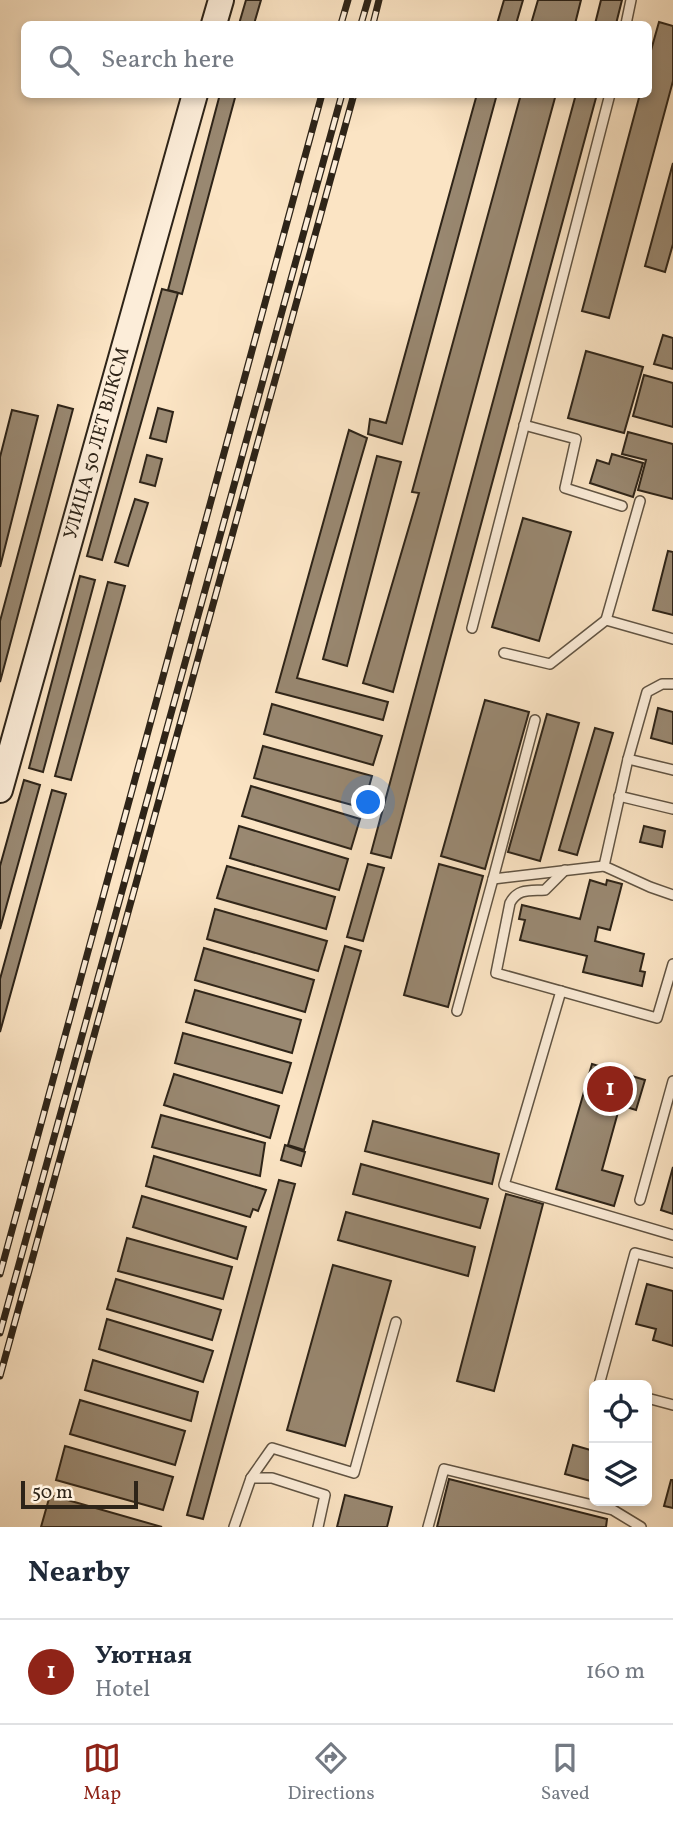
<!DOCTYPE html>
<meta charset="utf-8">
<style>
body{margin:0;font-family:Vollkorn,serif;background:#f6f6f7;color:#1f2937}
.controls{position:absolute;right:21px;bottom:21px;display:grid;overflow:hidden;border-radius:10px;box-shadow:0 4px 10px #0003}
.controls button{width:63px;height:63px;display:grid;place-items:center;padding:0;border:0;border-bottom:2px solid #e0e1e3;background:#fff;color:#1f2937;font:35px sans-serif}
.scale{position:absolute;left:21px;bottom:18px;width:117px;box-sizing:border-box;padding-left:7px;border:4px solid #2e2418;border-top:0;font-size:19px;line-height:24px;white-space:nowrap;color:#2e2418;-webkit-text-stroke:5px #fcedd9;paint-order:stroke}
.you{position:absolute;left:369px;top:803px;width:24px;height:24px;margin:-18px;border:5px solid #fff;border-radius:50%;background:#1a73e8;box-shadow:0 0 0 10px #1a73e833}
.badge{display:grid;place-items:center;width:46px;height:46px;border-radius:50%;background:#8f2418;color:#fff;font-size:23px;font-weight:700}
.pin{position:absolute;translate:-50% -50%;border:4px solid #fff;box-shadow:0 2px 7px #0006}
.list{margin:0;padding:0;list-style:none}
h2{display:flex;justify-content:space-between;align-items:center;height:91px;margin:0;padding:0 28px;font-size:30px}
h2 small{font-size:23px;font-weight:400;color:#747a83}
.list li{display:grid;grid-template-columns:46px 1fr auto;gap:21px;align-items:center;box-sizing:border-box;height:105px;padding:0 28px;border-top:2px solid #e0e1e3}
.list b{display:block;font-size:26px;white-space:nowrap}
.list p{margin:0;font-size:23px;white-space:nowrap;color:#747a83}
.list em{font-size:23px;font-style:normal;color:#747a83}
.icon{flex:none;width:38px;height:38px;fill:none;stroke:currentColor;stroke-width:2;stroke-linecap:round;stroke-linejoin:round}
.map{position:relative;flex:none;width:673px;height:1527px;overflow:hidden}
.search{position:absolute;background:#fff;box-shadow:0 4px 10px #0003;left:21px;right:21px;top:21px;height:77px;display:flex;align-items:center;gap:18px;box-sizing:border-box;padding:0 24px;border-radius:10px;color:#747a83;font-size:26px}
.sheet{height:196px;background:#fff}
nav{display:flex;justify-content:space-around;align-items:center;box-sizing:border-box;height:98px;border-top:2px solid #e0e1e3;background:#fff;font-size:19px;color:#747a83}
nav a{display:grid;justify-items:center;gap:4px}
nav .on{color:#8f2418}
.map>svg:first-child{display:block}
</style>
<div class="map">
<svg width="673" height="1527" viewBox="0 0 673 1527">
<rect width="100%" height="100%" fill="#fbe4c4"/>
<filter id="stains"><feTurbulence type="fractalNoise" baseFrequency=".00286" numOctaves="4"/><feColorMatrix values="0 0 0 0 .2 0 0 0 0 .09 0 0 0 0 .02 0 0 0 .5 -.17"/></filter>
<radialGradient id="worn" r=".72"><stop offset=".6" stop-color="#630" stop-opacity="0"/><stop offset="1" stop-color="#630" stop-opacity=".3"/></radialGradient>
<g fill="#998871" stroke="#2e2418" stroke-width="2">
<polygon points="246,0 261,0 254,24 239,24"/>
<polygon points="504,0 523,0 516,24 497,24"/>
<polygon points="538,0 581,0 575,24 531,24"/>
<polygon points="601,0 622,0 616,24 595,24"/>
<polygon points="659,22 673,26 673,81 609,318 582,311 640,94 648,94 648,61"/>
<polygon points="220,94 236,94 182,294 168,290"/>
<polygon points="477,94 497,94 402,444 368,434 370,419 386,423"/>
<polygon points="521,94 556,94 393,692 363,683 419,493 412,492"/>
<polygon points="576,94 597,94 391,858 371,853"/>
<polygon points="673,163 673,244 665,272 645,266"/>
<polygon points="162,289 178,293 102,560 87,556"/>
<polygon points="663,335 673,338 673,369 654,364"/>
<polygon points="586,351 643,367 624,433 568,418"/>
<polygon points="644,375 673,383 673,427 633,416"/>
<polygon points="58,405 73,409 0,682 0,621"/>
<polygon points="158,408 173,412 166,442 150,438"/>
<polygon points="12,410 38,416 0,567 0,457"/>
<polygon points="349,430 367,438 297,678 388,702 383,720 276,692"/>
<polygon points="628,432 673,444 673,499 638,490 646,460 622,454"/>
<polygon points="612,454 643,463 633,497 590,483 597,460 609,464"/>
<polygon points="147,455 162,459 155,486 140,482"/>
<polygon points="377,456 401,462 347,666 323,659"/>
<polygon points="135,499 148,503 128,566 115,562"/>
<polygon points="523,518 571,532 539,641 492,627"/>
<polygon points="668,551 673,552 673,615 653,610"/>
<polygon points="80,576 95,580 43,772 29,768"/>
<polygon points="108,582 125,586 71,780 55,776"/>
<polygon points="485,700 529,712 485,869 441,856"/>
<polygon points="272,704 382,736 373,765 264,734"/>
<polygon points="658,708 673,712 673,744 651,738"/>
<polygon points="547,714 579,723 540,861 508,852"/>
<polygon points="595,728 613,733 577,855 559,850"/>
<polygon points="263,746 372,776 363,808 254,778"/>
<polygon points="24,780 40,785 0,929 0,866"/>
<polygon points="251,786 360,819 351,849 242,816"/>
<polygon points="52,790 66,794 0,1032 0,979"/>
<polygon points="239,826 348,859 339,890 230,858"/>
<polygon points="644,826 665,831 662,847 640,842"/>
<polygon points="368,864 384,868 363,941 347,937"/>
<polygon points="439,864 483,876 448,1007 404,995"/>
<polygon points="227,866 335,897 326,929 217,898"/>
<polygon points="590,880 606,885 607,880 622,884 610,930 598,927 595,941 644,954 640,971 645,972 642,986 583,972 587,956 520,940 525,920 519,919 522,905 580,919"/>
<polygon points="215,909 327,941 318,971 207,939"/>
<polygon points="345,946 361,951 304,1150 288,1145"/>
<polygon points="204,948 314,980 305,1012 195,980"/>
<polygon points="195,990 301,1020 292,1053 186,1022"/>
<polygon points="183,1033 291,1063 282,1093 175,1063"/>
<polygon points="592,1064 645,1080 636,1110 620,1105 602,1170 623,1176 614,1206 556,1189"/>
<polygon points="174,1074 279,1106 270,1138 164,1105"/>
<polygon points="161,1115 265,1143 260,1176 152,1147"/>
<polygon points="373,1121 499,1154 492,1184 365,1151"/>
<polygon points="285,1145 305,1152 301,1166 281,1160"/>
<polygon points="154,1156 266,1190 258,1211 253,1209 250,1217 146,1186"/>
<polygon points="361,1164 488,1199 480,1228 353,1194"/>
<polygon points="673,1167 673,1214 661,1210"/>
<polygon points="279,1180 295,1184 203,1519 187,1515"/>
<polygon points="506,1194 543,1204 494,1391 457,1381"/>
<polygon points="142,1196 246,1227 237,1259 133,1227"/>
<polygon points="346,1212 475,1247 468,1276 338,1240"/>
<polygon points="127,1238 232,1267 223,1299 118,1271"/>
<polygon points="333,1265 391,1281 345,1446 287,1430"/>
<polygon points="116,1279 221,1310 212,1340 107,1309"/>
<polygon points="647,1284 673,1291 673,1346 653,1340 656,1329 636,1324"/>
<polygon points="107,1319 213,1351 203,1382 99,1349"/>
<polygon points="93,1360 198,1392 191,1421 85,1390"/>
<polygon points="80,1400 185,1431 175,1465 70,1434"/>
<polygon points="573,1445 594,1451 594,1482 565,1474"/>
<polygon points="65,1446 173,1477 163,1510 56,1480"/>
<polygon points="449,1479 607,1519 606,1527 437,1527"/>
<polygon points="671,1480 673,1480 673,1508 664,1506"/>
<polygon points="50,1495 162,1527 41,1527"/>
<polygon points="345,1495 392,1507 387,1527 337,1527"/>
</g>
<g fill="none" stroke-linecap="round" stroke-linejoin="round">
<defs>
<g id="lane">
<polyline points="626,24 631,0"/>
<polyline points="524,425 576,439 565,488 622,506"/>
<polyline points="606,620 640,501"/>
<polyline points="472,628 610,94"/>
<polyline points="504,653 550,664 606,620 673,639"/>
<polyline points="673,684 662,684 647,692 628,759 673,770"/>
<polyline points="535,720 493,879 604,866"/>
<polyline points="628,759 604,866 650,887 673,895"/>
<polyline points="619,796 673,809"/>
<path d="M 565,870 L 545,890 C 530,891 518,888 510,903 L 496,973 L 657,1018 L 673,964"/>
<polyline points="561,991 504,1185 673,1235"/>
<polyline points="457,1011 493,879"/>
<polyline points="640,1200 673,1081"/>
<polyline points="601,1385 599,1385 635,1253 673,1263"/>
<polyline points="647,1398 673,1405"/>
<polyline points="251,1478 272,1478 325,1495 318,1527"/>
<polyline points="234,1527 251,1478 272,1448 354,1473 396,1322"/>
<polyline points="428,1527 444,1469 613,1510 641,1527"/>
</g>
<g id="secondary">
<polyline points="214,24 221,0"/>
<path id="s1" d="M 0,790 L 195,94"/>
</g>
</defs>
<use href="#lane" stroke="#615443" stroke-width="12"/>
<use href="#secondary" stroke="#2e2418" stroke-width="28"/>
<use href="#lane" stroke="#fcedd9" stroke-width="9"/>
<use href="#secondary" stroke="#fcedd9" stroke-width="24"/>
<defs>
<g id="rail">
<polyline points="341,24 348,0"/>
<polyline points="361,24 368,0"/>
<polyline points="373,24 379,0"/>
<polyline points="0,1274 322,94"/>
<polyline points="0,1333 342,94"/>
<polyline points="0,1376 354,94"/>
</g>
</defs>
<use href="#rail" stroke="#2e2418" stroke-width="7"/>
<use href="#rail" stroke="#fcedd9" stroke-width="4.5" stroke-dasharray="13" stroke-linecap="butt"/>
</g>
<g text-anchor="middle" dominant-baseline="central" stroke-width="7" stroke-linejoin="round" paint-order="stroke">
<g font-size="19" fill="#2e2418" stroke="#fcedd9">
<text stroke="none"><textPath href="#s1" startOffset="360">УЛИЦА 50 ЛЕТ ВЛКСМ</textPath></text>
</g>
</g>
<rect width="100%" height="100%" filter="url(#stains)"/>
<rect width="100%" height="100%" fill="url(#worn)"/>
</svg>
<div class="controls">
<button><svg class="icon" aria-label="locate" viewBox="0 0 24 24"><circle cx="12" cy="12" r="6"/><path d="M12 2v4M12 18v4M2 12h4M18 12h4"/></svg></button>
<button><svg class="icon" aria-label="layers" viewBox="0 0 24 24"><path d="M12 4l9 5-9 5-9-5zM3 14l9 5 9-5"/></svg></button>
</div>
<div class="scale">50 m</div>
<div class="you"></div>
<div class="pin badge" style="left:610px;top:1089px">1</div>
<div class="search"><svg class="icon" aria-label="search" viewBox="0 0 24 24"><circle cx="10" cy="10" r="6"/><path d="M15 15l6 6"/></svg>Search here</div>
</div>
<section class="sheet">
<h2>Nearby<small></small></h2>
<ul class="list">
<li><span class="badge">1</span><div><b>Уютная</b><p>Hotel</p></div><em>160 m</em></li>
</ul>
</section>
<nav>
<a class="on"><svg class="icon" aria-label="map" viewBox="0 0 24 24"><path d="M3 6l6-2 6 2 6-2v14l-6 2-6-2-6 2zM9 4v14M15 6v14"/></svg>Map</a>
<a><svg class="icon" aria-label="directions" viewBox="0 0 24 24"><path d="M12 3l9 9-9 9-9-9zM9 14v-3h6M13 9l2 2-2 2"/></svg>Directions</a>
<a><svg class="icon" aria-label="saved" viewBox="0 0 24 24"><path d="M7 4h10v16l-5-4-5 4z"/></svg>Saved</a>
</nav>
